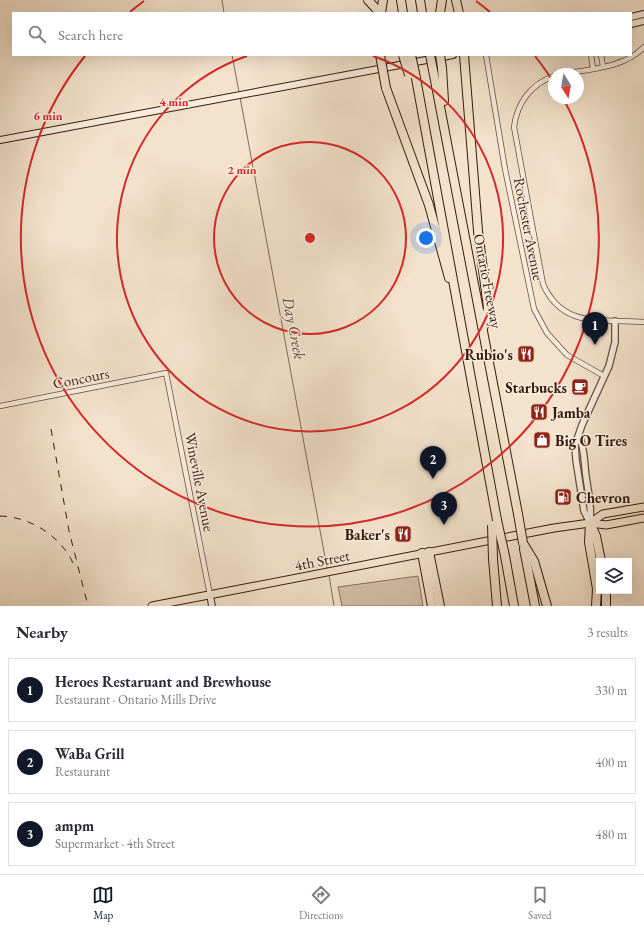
<!DOCTYPE html>
<meta charset="utf-8">
<style>
body{margin:0;font-family:"EB Garamond",serif;background:#f7f7f7;color:#2b2b33}
.controls{position:absolute;right:12px;bottom:12px;display:grid;overflow:hidden;border-radius:0px;box-shadow:0 4px 16px #0002}
.controls button{width:36px;height:36px;display:grid;place-items:center;padding:0;border:0;border-bottom:1px solid #e1e1e2;background:#fff;color:#2b2b33;font:20px sans-serif}
.compass{position:absolute;left:548px;top:68px;width:36px;height:36px;border-radius:50%;background:#fff;box-shadow:0 4px 16px #0002;rotate:169deg}
.you{position:absolute;left:426px;top:238px;width:14px;height:14px;margin:-10px;border:3px solid #fff;border-radius:50%;background:#1a73e8;box-shadow:0 0 0 6px #1a73e833}
.badge{display:grid;place-items:center;width:26px;height:26px;border-radius:50%;background:#111827;color:#fff;font-size:13px;font-weight:700}
.pin{position:absolute;translate:-50% -33px;filter:drop-shadow(0 1px 2px #0008)}
.pin::after{content:'';position:absolute;top:21px;width:14px;height:12px;background:inherit;clip-path:polygon(0 0,100% 0,50% 100%)}
.list{margin:0;padding:0;list-style:none}
h2{display:flex;justify-content:space-between;align-items:center;height:52px;margin:0;padding:0 16px;font-size:17px}
h2 small{font-size:13px;font-weight:400;color:#7c7c81}
.list li{display:grid;grid-template-columns:26px 1fr auto;gap:12px;align-items:center;box-sizing:border-box;height:64px;margin:0 8px 8px;padding:0 8px;border:1px solid #e1e1e2;border-radius:0px}
.list b{display:block;font-size:15px;white-space:nowrap}
.list p{margin:0;font-size:13px;white-space:nowrap;color:#7c7c81}
.list em{font-size:13px;font-style:normal;color:#7c7c81}
.icon{flex:none;width:22px;height:22px;fill:none;stroke:currentColor;stroke-width:2;stroke-linecap:round;stroke-linejoin:round}
.map{position:relative;flex:none;width:644px;height:606px;overflow:hidden}
.search{position:absolute;background:#fff;box-shadow:0 4px 16px #0002;left:12px;right:12px;top:12px;height:44px;display:flex;align-items:center;gap:10px;box-sizing:border-box;padding:0 14px;border-radius:0px;color:#7c7c81;font-size:15px}
.sheet{height:268px;background:#fff}
nav{display:flex;justify-content:space-around;align-items:center;box-sizing:border-box;height:56px;border-top:1px solid #e1e1e2;background:#fff;font-size:11px;color:#7c7c81}
nav a{display:grid;justify-items:center;gap:2px}
nav .on{color:#111827}
.map>svg:first-child{display:block}
</style>
<div class="map">
<svg width="644" height="606" viewBox="0 0 644 606">
<rect width="100%" height="100%" fill="#f3e2cc"/>
<filter id="stains"><feTurbulence type="fractalNoise" baseFrequency=".005" numOctaves="4"/><feColorMatrix values="0 0 0 0 .2 0 0 0 0 .09 0 0 0 0 .02 0 0 0 .5 -.17"/></filter>
<radialGradient id="worn" r=".72"><stop offset=".6" stop-color="#630" stop-opacity="0"/><stop offset="1" stop-color="#630" stop-opacity=".3"/></radialGradient>
<polygon fill="#d3c0ab" stroke="#866e5a" points="418,576 423,606 342,606 338,587"/>
<g fill="none" stroke-linecap="round" stroke-linejoin="round">
<g stroke="#826a57" stroke-width="1">
<polyline points="222,0 224,13"/>
<polyline points="232,55 239,92"/>
<polyline points="240,97 327,568"/>
<polyline points="329,575 334,606"/>
</g>
<defs>
<g id="minor">
<polyline points="486,55 505,169 534,309 547,333 567,355 604,376"/>
<polyline points="591,55 593,68"/>
<polyline points="601,55 603,66"/>
<path d="M 563,74 C 591,69 624,68 644,47"/>
<path d="M 554,76 C 531,84 517,103 514,127 L 543,284 C 563,330 604,318 644,322"/>
<polyline points="0,406 166,373 210,595"/>
</g>
<g id="tertiary">
<path d="M 579,436 C 585,449 584,462 586,476 C 588,492 592,506 590,522"/>
<polyline points="590,523 584,511 576,460 575,445 582,425 609,366 615,342 615,321"/>
<polyline points="210,595 212,606"/>
</g>
<g id="secondary">
<polyline points="631,17 644,14"/>
<polyline points="631,24 644,21"/>
<polyline points="0,140 453,55"/>
</g>
<g id="primary">
<polyline points="590,523 603,514 644,507"/>
<polyline points="152,606 554,528 590,523 606,525 644,518"/>
</g>
<g id="motorway">
<polyline points="368,0 380,13"/>
<polyline points="401,0 403,13"/>
<polyline points="420,0 422,13"/>
<polyline points="456,0 459,13"/>
<polyline points="381,13 383,0"/>
<polyline points="440,13 442,0"/>
<polyline points="464,55 478,231 488,308 484,326"/>
<polyline points="442,68 444,101"/>
<polyline points="433,70 518,514"/>
<polyline points="415,73 497,520"/>
<polyline points="386,88 429,205 449,278"/>
<polyline points="590,523 589,542 597,589 596,606"/>
<polyline points="591,525 596,536 601,561"/>
<polyline points="523,543 534,561 547,606"/>
<polyline points="524,549 535,606"/>
<polyline points="429,552 440,606"/>
<polyline points="422,553 432,606"/>
<polyline points="505,556 514,606"/>
<polyline points="493,559 497,606"/>
<polyline points="606,606 606,591"/>
</g>
</defs>
<use href="#minor" stroke="#674d3a" stroke-width="6"/>
<use href="#tertiary" stroke="#674d3a" stroke-width="8"/>
<use href="#secondary" stroke="#381b0a" stroke-width="8"/>
<use href="#primary" stroke="#381b0a" stroke-width="9"/>
<use href="#motorway" stroke="#381b0a" stroke-width="10"/>
<use href="#minor" stroke="#f7ecde" stroke-width="4.5"/>
<use href="#tertiary" stroke="#f7ecde" stroke-width="5.5"/>
<use href="#secondary" stroke="#f7ecde" stroke-width="6"/>
<use href="#primary" stroke="#f3e2cc" stroke-width="7"/>
<use href="#motorway" stroke="#f3e2cc" stroke-width="8"/>
<g stroke="#381b0a" stroke-width="1" stroke-dasharray="7 7" stroke-linecap="butt">
<polyline points="51,429 69,531 88,606"/>
<path d="M 0,516 C 31,517 61,536 74,565"/>
</g>
<defs>
<g id="motorway-bridge">
<polyline points="380,55 386,88"/>
<polyline points="403,55 409,75"/>
<polyline points="411,55 415,73"/>
<polyline points="430,55 433,70"/>
<polyline points="440,55 442,68"/>
<polyline points="518,514 523,543"/>
<polyline points="497,520 505,556"/>
<polyline points="492,525 493,559"/>
</g>
</defs>
<use href="#motorway-bridge" stroke="#381b0a" stroke-width="10" stroke-linecap="butt"/>
<use href="#motorway-bridge" stroke="#f3e2cc" stroke-width="8"/>
</g>
<g fill="none" stroke="#d62828" stroke-width="2">
<circle cx="310" cy="238" r="96"/>
<path d="M373 56A193 193 0 1 1 247 56"/>
<path d="M130 12A289 289 0 0 1 144 1M476 1A289 289 0 0 1 490 12M535 56A289 289 0 0 1 554 83M564 100A289 289 0 1 1 85 56"/>
</g>
<defs>
<symbol id="restaurant-square" viewBox="-11 -11 22 22"><rect x="-9" y="-9" width="18" height="18" rx="4" fill="#8f2418" stroke="#f7ecde"/><path d="M-5-6h1v4h1v-4h1v4h1v-4h1v5L-1.5 .5V6h-2V.5L-5-1ZM5-6V6H3V1.5H1.5Q1.5-4 5-6Z" fill="#fff"/></symbol>
<symbol id="cafe-square" viewBox="-11 -11 22 22"><rect x="-9" y="-9" width="18" height="18" rx="4" fill="#8f2418" stroke="#f7ecde"/><path d="M-5.5-4.5H6V0H3Q3 3.5 0 3.5H-2.5Q-5.5 3.5-5.5 0ZM3-3.2v2h1.7v-2ZM-6 4.5H4V6H-6Z" fill="#fff"/></symbol>
<symbol id="shop-square" viewBox="-11 -11 22 22"><rect x="-9" y="-9" width="18" height="18" rx="4" fill="#8f2418" stroke="#f7ecde"/><path d="M-5-2.5h2.3a2.7 3.5 0 0 1 5.4 0H5L5.5 6h-11ZM-1.5-2.5h3a1.5 2.3 0 0 0-3 0Z" fill="#fff"/></symbol>
<symbol id="fuel-square" viewBox="-11 -11 22 22"><rect x="-9" y="-9" width="18" height="18" rx="4" fill="#8f2418" stroke="#f7ecde"/><path d="M-5.5-6h7V0h2V4h1.3V-2.5L3-4.5l.8-.8L6-3V5H2.5V1h-1V6h-7ZM-4.2-4.7v3.2H.2V-4.7Z" fill="#fff"/></symbol>
</defs>
<g fill-rule="evenodd">
<use href="#restaurant-square" x="516" y="344" width="20" height="20"/>
<use href="#cafe-square" x="570" y="377" width="20" height="20"/>
<use href="#restaurant-square" x="529" y="402" width="20" height="20"/>
<use href="#shop-square" x="532" y="430" width="20" height="20"/>
<use href="#fuel-square" x="553" y="487" width="20" height="20"/>
<use href="#restaurant-square" x="393" y="524" width="20" height="20"/>
</g>
<g text-anchor="middle" dominant-baseline="central" stroke-width="3" stroke-linejoin="round" paint-order="stroke">
<g font-size="15" fill="#381b0a" stroke="#f7ecde">
<text transform="translate(529 229) rotate(79)">Rochester Avenue</text>
<text transform="translate(488 281) rotate(79)">Ontario Freeway</text>
<text transform="translate(81 378) rotate(-11)">Concours</text>
<text transform="translate(200 482) rotate(79)">Wineville Avenue</text>
<text transform="translate(322 560) rotate(-11)">4th Street</text>
</g>
<g font-size="15" font-weight="bold" fill="#381b0a" stroke="#f7ecde" text-anchor="end">
<text x="513" y="354">Rubio's</text>
<text x="567" y="387">Starbucks</text>
<text x="552" y="412" text-anchor="start">Jamba</text>
<text x="555" y="440" text-anchor="start">Big O Tires</text>
<text x="576" y="497" text-anchor="start">Chevron</text>
<text x="390" y="534">Baker's</text>
</g>
<g font-size="16" font-style="italic" fill="#634937" stroke="#f7ecde">
<text transform="translate(294 328) rotate(79)">Day Creek</text>
</g>
</g>
<circle cx="310" cy="238" r="6" fill="#d62828" stroke="#f7ecde" stroke-width="2"/>
<g font-size="12" text-anchor="middle" font-weight="bold" fill="#d62828" stroke="#f7ecde" stroke-width="3" stroke-linejoin="round" paint-order="stroke">
<text x="174" y="106">4 min</text>
<text x="48" y="120">6 min</text>
<text x="242" y="174">2 min</text>
</g>
<rect width="100%" height="100%" filter="url(#stains)"/>
<rect width="100%" height="100%" fill="url(#worn)"/>
</svg>
<div class="controls">
<button><svg class="icon" aria-label="layers" viewBox="0 0 24 24"><path d="M12 4l9 5-9 5-9-5zM3 14l9 5 9-5"/></svg></button>
</div>
<svg class="compass" viewBox="-18 -18 36 36"><path d="M0-13l5 13h-10z" fill="#e53935"/><path d="M0 13l5-13h-10z" fill="#7c7c81"/></svg>
<div class="you"></div>
<div class="pin badge" style="left:595px;top:345px">1</div>
<div class="pin badge" style="left:433px;top:479px">2</div>
<div class="pin badge" style="left:444px;top:525px">3</div>
<div class="search"><svg class="icon" aria-label="search" viewBox="0 0 24 24"><circle cx="10" cy="10" r="6"/><path d="M15 15l6 6"/></svg>Search here</div>
</div>
<section class="sheet">
<h2>Nearby<small>3 results</small></h2>
<ul class="list">
<li><span class="badge">1</span><div><b>Heroes Restaruant and Brewhouse</b><p>Restaurant · Ontario Mills Drive</p></div><em>330 m</em></li>
<li><span class="badge">2</span><div><b>WaBa Grill</b><p>Restaurant</p></div><em>400 m</em></li>
<li><span class="badge">3</span><div><b>ampm</b><p>Supermarket · 4th Street</p></div><em>480 m</em></li>
</ul>
</section>
<nav>
<a class="on"><svg class="icon" aria-label="map" viewBox="0 0 24 24"><path d="M3 6l6-2 6 2 6-2v14l-6 2-6-2-6 2zM9 4v14M15 6v14"/></svg>Map</a>
<a><svg class="icon" aria-label="directions" viewBox="0 0 24 24"><path d="M12 3l9 9-9 9-9-9zM9 14v-3h6M13 9l2 2-2 2"/></svg>Directions</a>
<a><svg class="icon" aria-label="saved" viewBox="0 0 24 24"><path d="M7 4h10v16l-5-4-5 4z"/></svg>Saved</a>
</nav>
